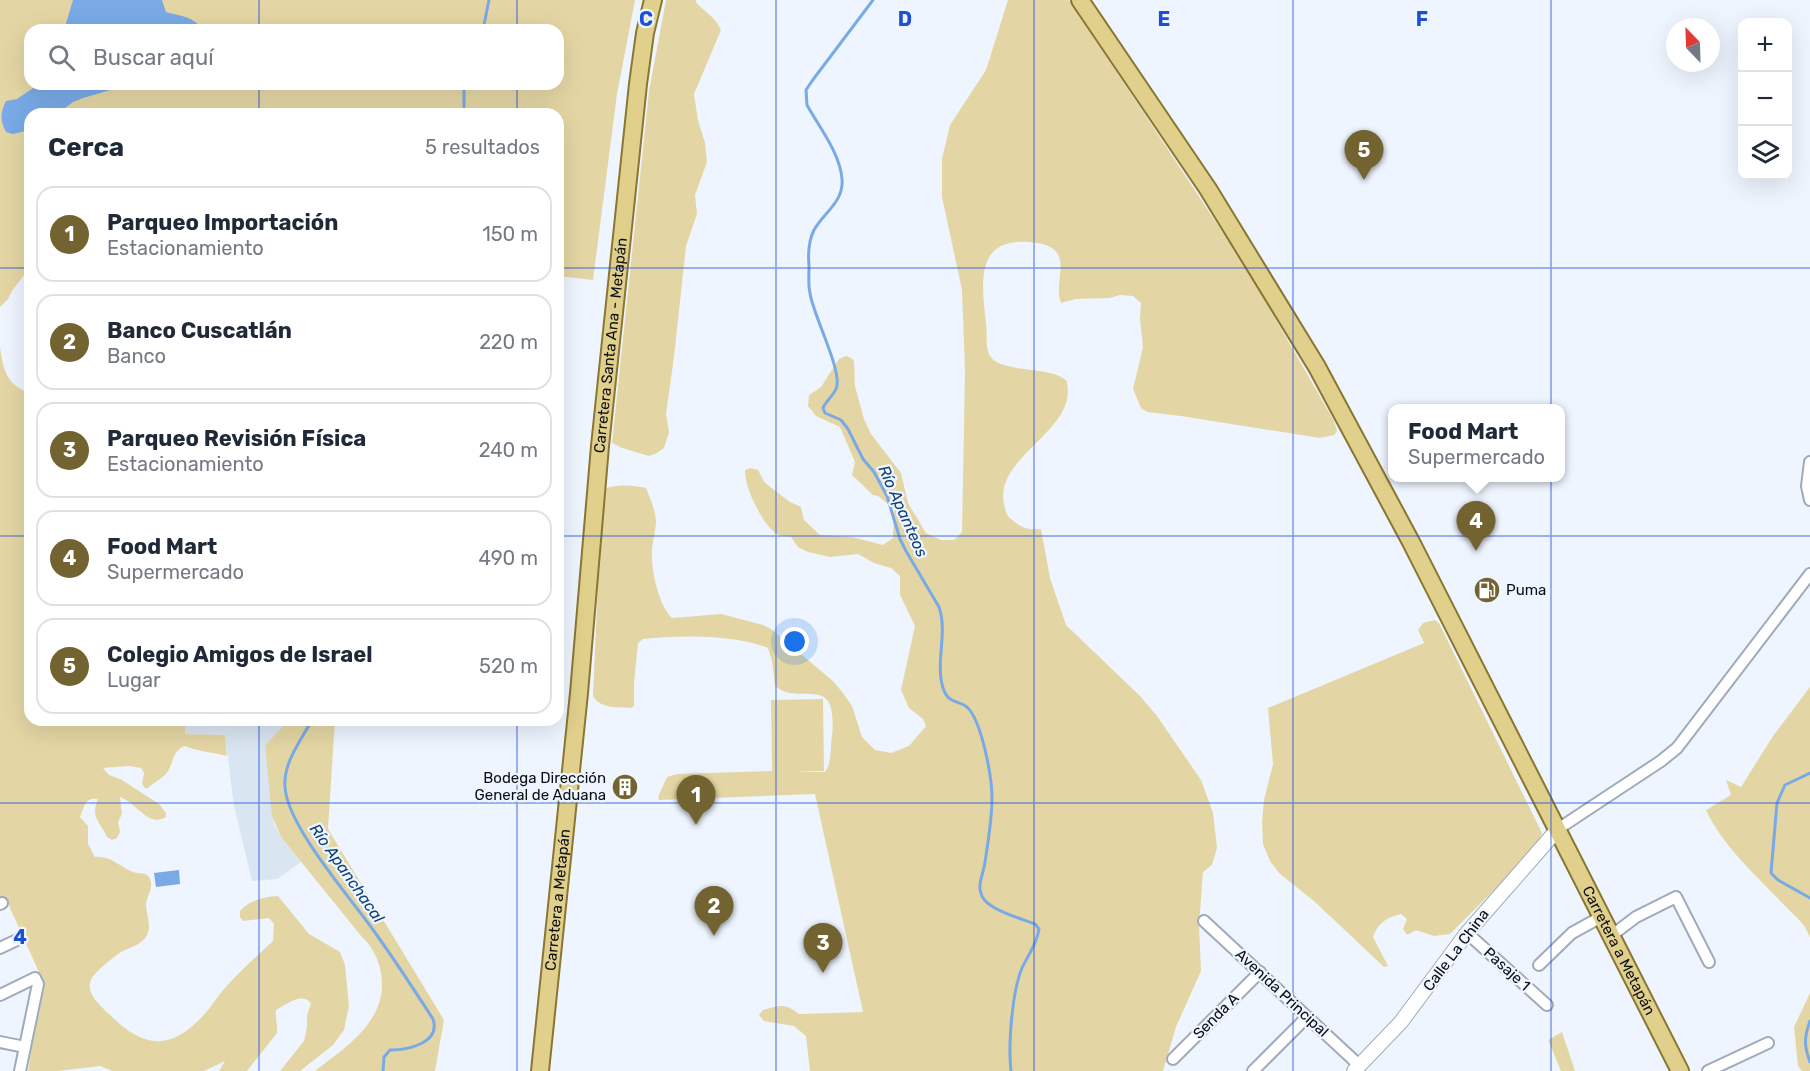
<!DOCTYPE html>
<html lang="es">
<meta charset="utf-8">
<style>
body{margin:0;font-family:Rubik,sans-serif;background:#f2f2f3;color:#1f2937}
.controls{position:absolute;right:18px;top:18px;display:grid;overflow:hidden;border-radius:12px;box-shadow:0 6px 24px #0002}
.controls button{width:54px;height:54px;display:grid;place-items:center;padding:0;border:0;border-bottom:2px solid #e0e1e3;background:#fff;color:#1f2937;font:30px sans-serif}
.compass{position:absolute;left:1666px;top:18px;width:54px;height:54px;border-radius:50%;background:#fff;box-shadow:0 6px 24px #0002;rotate:337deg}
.you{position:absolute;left:795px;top:642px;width:21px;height:21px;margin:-15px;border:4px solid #fff;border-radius:50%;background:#1a73e8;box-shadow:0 0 0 9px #1a73e833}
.badge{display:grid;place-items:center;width:39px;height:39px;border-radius:50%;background:#726331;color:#fff;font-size:20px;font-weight:700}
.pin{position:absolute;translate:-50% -50px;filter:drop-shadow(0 2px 3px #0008)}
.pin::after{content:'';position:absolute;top:32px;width:21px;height:18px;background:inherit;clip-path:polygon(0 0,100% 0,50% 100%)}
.popup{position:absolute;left:1388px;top:404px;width:177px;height:78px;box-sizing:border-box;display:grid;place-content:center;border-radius:12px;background:#fff;filter:drop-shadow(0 2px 4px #0005);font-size:20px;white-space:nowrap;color:#747a83}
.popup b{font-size:22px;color:#1f2937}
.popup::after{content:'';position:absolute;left:50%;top:100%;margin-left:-12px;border:12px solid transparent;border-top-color:#fff}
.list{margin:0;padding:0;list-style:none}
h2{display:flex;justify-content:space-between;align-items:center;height:78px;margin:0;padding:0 24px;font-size:26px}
h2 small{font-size:20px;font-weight:400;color:#747a83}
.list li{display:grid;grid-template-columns:39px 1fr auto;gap:18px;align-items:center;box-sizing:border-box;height:96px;margin:0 12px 12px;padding:0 12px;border:2px solid #e0e1e3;border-radius:18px}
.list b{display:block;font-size:22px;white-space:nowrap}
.list p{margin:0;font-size:20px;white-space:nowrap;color:#747a83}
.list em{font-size:20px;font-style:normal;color:#747a83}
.icon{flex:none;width:33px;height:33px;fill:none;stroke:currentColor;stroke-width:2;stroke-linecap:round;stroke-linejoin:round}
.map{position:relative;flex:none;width:1810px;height:1071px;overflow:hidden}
.search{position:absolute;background:#fff;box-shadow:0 6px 24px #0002;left:24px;top:24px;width:540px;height:66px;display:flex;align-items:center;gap:15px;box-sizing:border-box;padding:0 21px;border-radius:18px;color:#747a83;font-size:22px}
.panel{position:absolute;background:#fff;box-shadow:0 6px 24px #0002;left:24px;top:108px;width:540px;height:618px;border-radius:18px}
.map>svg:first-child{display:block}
</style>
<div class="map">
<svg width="1810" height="1071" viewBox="0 0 1810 1071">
<rect width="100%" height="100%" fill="#eef5ff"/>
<polygon fill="#dae5f2" points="185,720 289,720 265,745 274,824 281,837 301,862 277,879 252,881 234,806 225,735 185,734"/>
<g fill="#e4d6a4" fill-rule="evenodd">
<path d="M 0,0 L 635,0 L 617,94 L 593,280 L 558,276 L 558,114 L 30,114 L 30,267 L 12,291 L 8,299 L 0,307 ZM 30,30 L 558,30 L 558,84 L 30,84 Z"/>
<path d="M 666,0 L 696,0 L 696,2 C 706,14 714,15 721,30 L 694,94 L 698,120 L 705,143 L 707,162 L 695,195 L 697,214 L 686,246 L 674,357 L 666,414 L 669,432 L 664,448 L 657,453 L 649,456 L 622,448 L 612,443 L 649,91 Z"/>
<path d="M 1008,0 L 1069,0 L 1247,269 L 1334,421 L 1337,431 L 1334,435 L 1320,438 L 1181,416 L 1147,412 L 1141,408 L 1133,389 L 1143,347 L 1140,319 L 1141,303 L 1133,296 L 1120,295 L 1109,298 L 1076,299 L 1061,303 C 1055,287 1064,270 1059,257 C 1056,248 1046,244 1037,243 C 975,234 981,279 986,323 C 988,335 983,353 995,361 C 1007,369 1035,369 1050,373 C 1056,374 1061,377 1066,380 C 1082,428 994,456 1004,503 C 1005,510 1006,515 1011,519 C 1022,528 1027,530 1041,529 L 1050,578 L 1066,625 L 1140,696 L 1157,716 L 1201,780 L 1213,813 L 1217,848 L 1212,865 L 1203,872 L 1199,925 L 1201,971 L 1176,1027 L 1163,1071 L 810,1071 L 806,1036 L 794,1026 L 764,1021 L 759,1015 L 763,1010 C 780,1005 785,1003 799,1014 L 863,1012 L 815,794 L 659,800 L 658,797 L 667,777 L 677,774 L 772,771 L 771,700 L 823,699 L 824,771 L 793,772 L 825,772 C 832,763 830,748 832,736 C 838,670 802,708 775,686 L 772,661 L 768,648 C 732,634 681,635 643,639 L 638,643 L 634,684 L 634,706 L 631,708 C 618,707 600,709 593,696 L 602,492 L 604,489 C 617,484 632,485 646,488 C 650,498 655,509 656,520 C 656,531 652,542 652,552 C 651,570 659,606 672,618 L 721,614 L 763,625 L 771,629 L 833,681 L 843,693 L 852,706 L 862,737 L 875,750 L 891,753 L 909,746 L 926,726 L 923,719 L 909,708 L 901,690 L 915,626 L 900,595 L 900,576 L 891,568 L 874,563 L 858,554 L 830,557 L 808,552 L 798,547 L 791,537 C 787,536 781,536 777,534 C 762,525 744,486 745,470 L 751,468 L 758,470 L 765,483 L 790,502 L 801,507 L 804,520 L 820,535 L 852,537 L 883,545 L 893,538 L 894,509 L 878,496 L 873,495 L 852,475 L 855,462 L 840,427 L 816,416 L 808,406 L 809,395 L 821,387 L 839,359 L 846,356 L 851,358 L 854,361 L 855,386 L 864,419 L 871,434 L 901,473 L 908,503 L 926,533 L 941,540 L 954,540 L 962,532 L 965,371 L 962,290 L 942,197 L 942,159 L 950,125 L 986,70 Z"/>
<path d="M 0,347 C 3,369 7,386 30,393 L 30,720 L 185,720 L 185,734 L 225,735 L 227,756 C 213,752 199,752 185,746 C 173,750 174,761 168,771 C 164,778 154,782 148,788 L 145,788 L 142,784 L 144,773 L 141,768 L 128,766 L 103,768 L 109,775 L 122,780 L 159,804 L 166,813 L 166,817 C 148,828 136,802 120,797 L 122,814 L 118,822 L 120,832 L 117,838 L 112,840 L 107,837 C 100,821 90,818 98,799 C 84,797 85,806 80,817 L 88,826 L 88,844 L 95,857 C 110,855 120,867 133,872 C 138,874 146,872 149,877 C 155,887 147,895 146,904 C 146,914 152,925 147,935 C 142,945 130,947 121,952 C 114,957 93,973 91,980 C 85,993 101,1006 109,1014 C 141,1046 168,1053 202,1017 C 210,1009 216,998 224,989 C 239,972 257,956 273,941 L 274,924 L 269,918 L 243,921 L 240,917 L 240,911 C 249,900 264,897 278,896 L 309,934 L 340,952 L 345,965 L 349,1006 L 344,1030 L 333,1045 L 300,1071 L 280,1071 L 304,1041 L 307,1027 L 307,1016 L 311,1003 C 301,992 287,1004 276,1010 C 275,1019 278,1025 277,1033 L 247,1071 L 219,1071 L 225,1061 L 204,1071 L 112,1071 L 100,1066 L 58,1071 L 28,1071 L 42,979 L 6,899 L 0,901 Z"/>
<path d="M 1435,620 L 1439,623 L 1542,833 L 1540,839 L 1504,880 L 1450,934 L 1434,936 L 1416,930 L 1407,935 L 1403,929 L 1407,919 L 1401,914 C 1386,918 1379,922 1373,937 L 1388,966 L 1384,967 L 1315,902 L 1279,873 L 1270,861 L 1263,844 L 1262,822 L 1264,800 L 1273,764 L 1268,708 L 1424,643 L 1418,630 L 1423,623 Z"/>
<path d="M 1810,687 L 1810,937 C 1802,919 1796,918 1784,905 C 1757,876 1723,847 1706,810 L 1731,795 L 1726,780 L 1741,787 L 1773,736 Z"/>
<path d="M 289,720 L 335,720 L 328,829 L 444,1020 L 435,1071 L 315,1071 C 347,1046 389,1020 381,973 C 379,960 372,946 362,937 L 281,837 L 272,816 L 265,745 Z"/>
<polygon points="1810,993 1810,1071 1802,1071 1798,1066 1794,1027"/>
<polygon points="1562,1032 1575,1071 1561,1071 1548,1040"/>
</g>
<g fill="#79aae6">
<path d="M 73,0 L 162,0 L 166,12 C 179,16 195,16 202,30 L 64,30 Z"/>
<path d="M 39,84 L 131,84 L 83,98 L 73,102 L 57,114 L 30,114 L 30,130 L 13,134 L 6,132 C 0,121 0,113 6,101 L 17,99 Z"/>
<polygon points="179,870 180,884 156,887 154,873"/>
</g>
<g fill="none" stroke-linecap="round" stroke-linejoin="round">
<g stroke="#79aae6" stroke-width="3">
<path d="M 873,0 L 812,81 L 806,90 L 807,105 C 819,127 840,153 842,179 C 844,202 824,212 814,230 C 809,240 808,255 809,266 C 809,275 808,285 810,293 C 812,313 844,373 836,389 C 833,396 826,401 823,408 L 825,413 L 841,420 L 848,429 L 863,459 L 874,472 L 887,496 L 900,539 L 906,551 L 939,607 C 948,633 935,662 943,688 C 949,705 957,699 967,707 C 982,721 992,778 992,798 C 992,819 988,842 985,862 C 984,871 979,881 980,889 C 980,890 982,897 983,898 C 990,910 1022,919 1035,924 L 1039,929 C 1037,944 1028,955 1022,968 C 1012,992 1008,1045 1011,1071"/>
<polyline points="483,30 489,0"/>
<polyline points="464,114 464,84"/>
<path d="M 312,720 C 301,740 283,763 285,787 C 287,825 348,895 371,927 C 393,957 413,988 433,1019 C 441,1043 408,1050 390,1050 L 384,1057 L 383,1071"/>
<polyline points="1810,773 1785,785 1777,803 1771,873 1778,880 1810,898"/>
<path d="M 1810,1021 C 1804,1037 1804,1046 1810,1062"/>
</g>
<defs>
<g id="street">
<polyline points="1810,462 1807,486 1810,500"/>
<polyline points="1558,829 1661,761 1677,748 1810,574"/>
<polyline points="0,904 2,903"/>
<polyline points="1204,921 1360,1066"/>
<polyline points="1467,933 1547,1005"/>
<polyline points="1611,936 1636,917 1676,897 1709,962"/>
<polyline points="0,948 19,939"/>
<polyline points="1539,965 1572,933 1601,917"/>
<polyline points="0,995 35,978 38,984 20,1071"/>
<polyline points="0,1042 25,1047"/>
<polyline points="1173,1059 1260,972"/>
<polyline points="1253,1071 1307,1017"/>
<polyline points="1708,1071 1768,1043"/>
</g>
<polyline id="secondary" points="1354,1071 1401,1022 1467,933 1558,829"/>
<g id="primary">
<path id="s1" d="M 1080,0 L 1208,189 L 1317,367 L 1411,542 L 1680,1071"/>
<path id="s2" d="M 540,1071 L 579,693 L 600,446 L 638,84 L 645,33 L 653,0"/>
</g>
</defs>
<use href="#street" stroke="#9fabba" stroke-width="14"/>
<use href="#secondary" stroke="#9fabba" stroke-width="16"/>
<use href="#primary" stroke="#897731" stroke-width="20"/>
<use href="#street" stroke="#fff" stroke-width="10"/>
<use href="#secondary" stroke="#fff" stroke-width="14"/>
<use href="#primary" stroke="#e1cf8c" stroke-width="16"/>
</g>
<path fill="none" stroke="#1d4ed8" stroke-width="1.5" stroke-opacity="0.55" d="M 259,0 L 259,30M 517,0 L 517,30M 776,0 L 776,1071M 1034,0 L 1034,1071M 1293,0 L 1293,1071M 1551,0 L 1551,1071M 259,84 L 259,114M 517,84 L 517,114M 0,268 L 30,268M 558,268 L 1810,268M 0,536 L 30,536M 558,536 L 1810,536M 259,720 L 259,1071M 517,720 L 517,1071M 0,803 L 1810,803"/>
<defs>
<symbol id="fuel-disc" viewBox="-11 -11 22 22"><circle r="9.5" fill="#726331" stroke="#eef5ff"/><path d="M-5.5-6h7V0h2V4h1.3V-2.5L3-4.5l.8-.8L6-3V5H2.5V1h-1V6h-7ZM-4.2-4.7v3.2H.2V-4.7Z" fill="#fff"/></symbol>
<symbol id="building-disc" viewBox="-11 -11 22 22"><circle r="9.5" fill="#726331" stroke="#eef5ff"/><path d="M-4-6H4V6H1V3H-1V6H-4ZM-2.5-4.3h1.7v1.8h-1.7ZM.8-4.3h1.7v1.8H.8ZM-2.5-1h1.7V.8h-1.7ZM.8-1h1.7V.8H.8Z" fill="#fff"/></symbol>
</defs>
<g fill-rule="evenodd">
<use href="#fuel-disc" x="1472" y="575" width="30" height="30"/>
<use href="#building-disc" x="610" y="772" width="30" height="30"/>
</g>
<g text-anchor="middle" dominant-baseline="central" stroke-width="4.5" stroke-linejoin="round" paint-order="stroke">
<g font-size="15" fill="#0b0f14" stroke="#eef5ff">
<text stroke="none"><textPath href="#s2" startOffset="729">Carretera Santa Ana - Metapán</textPath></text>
<text stroke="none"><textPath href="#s2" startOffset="172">Carretera a Metapán</textPath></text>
<text transform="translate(1456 950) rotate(-53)">Calle La China</text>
<text stroke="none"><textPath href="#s1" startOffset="1094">Carretera a Metapán</textPath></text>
<text transform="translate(1507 969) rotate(42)">Pasaje 1</text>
<text transform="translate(1282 993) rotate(43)">Avenida Principal</text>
<text transform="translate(1216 1016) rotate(-45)">Senda A</text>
</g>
<g font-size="15" fill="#0b0f14" stroke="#eef5ff" text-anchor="start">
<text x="1506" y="590">Puma</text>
<text x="606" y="778" text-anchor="end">Bodega Dirección<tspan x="606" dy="17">General de Aduana</tspan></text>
</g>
<g font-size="16" font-style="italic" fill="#0f4178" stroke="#eef5ff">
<text transform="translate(903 511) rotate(66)">Río Apanteos</text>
<text transform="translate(347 873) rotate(55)">Río Apanchacal</text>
</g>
</g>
<g font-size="20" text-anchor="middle" font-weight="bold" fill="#1d4ed8" stroke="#eef5ff" stroke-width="4.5" stroke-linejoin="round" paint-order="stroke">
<text x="646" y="26">C</text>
<text x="905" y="26">D</text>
<text x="1164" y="26">E</text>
<text x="1422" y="26">F</text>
<text x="20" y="944">4</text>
</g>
</svg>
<div class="controls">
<button>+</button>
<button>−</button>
<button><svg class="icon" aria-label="layers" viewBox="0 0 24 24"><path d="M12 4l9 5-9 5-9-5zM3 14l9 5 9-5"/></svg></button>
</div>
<svg class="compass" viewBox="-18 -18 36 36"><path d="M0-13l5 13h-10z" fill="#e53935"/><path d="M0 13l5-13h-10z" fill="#747a83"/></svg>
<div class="you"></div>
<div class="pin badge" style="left:696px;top:825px">1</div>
<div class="pin badge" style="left:714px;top:936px">2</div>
<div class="pin badge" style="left:823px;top:973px">3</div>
<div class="pin badge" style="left:1476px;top:551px">4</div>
<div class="popup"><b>Food Mart</b>Supermercado</div>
<div class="pin badge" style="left:1364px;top:180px">5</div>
<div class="search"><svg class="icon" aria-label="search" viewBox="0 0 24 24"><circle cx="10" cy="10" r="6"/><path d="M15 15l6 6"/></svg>Buscar aquí</div>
<section class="panel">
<h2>Cerca<small>5 resultados</small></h2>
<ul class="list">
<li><span class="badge">1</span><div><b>Parqueo Importación</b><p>Estacionamiento</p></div><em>150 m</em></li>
<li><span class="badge">2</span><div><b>Banco Cuscatlán</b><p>Banco</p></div><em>220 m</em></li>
<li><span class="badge">3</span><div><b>Parqueo Revisión Física</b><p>Estacionamiento</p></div><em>240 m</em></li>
<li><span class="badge">4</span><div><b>Food Mart</b><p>Supermercado</p></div><em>490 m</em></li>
<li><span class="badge">5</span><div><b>Colegio Amigos de Israel</b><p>Lugar</p></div><em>520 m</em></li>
</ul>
</section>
</div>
